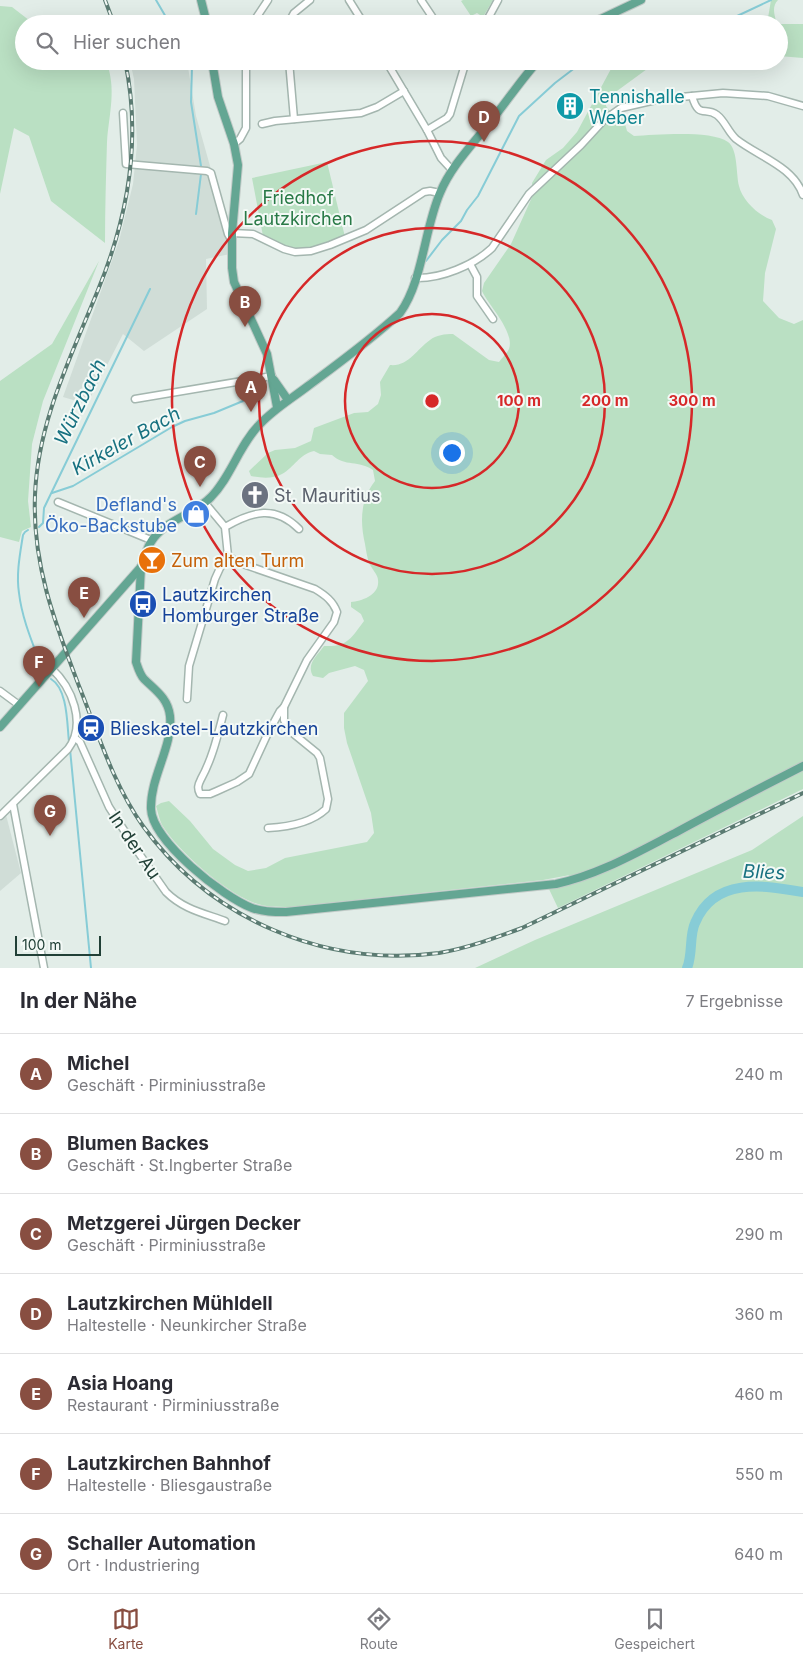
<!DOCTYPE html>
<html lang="de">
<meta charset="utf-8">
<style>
body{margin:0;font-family:Inter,sans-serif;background:#f2f2f3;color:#2b2b33}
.scale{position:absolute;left:15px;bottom:12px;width:86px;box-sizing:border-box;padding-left:5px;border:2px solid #214037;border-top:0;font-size:14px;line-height:18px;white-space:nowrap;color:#214037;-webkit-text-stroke:4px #f3f9f6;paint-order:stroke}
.you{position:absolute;left:451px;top:452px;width:18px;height:18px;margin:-12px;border:4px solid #fff;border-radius:50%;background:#1a73e8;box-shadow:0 0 0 8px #1a73e833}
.badge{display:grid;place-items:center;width:32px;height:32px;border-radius:50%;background:#884e41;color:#fff;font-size:16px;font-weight:700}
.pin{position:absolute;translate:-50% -41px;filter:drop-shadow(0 1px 2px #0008)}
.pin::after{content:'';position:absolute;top:26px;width:18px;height:15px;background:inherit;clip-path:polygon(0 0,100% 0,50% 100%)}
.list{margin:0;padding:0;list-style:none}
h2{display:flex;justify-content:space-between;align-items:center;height:65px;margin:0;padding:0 20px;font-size:21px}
h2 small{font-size:16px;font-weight:400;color:#7c7c81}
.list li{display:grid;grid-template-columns:32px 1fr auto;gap:15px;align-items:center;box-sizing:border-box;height:80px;padding:0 20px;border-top:1px solid #e1e1e2}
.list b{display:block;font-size:19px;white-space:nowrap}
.list p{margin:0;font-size:16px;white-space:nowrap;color:#7c7c81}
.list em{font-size:16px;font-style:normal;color:#7c7c81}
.icon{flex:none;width:28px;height:28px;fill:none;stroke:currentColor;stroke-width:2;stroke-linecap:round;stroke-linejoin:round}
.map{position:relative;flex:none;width:803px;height:968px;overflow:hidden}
.search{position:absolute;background:#fff;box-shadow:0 5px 20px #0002;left:15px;right:15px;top:15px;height:55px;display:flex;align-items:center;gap:12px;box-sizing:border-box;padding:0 18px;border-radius:28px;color:#7c7c81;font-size:19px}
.sheet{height:625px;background:#fff}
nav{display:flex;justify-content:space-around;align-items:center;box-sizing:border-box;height:70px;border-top:1px solid #e1e1e2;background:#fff;font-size:14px;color:#7c7c81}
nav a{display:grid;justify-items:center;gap:2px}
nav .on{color:#884e41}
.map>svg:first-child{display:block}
</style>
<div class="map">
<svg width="803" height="968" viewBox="0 0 803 968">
<rect width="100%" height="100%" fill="#e2ede8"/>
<g fill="#d0ddd7">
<polygon points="130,61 187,61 196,116 217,191 230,229 230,254 206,259 207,309 144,351 123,334 87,404 63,397 119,241 133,184 137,145 134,79"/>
<polygon points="6,815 21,873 0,891 0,821"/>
</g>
<g fill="#bae0c3">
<polygon points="463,0 493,0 483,17 477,13 471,16 461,1"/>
<path d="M 771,0 L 778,0 C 772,6 774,13 776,21 L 781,24 L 803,24 L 803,58 L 779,56 L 779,24 L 767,24 Z"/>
<path d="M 0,6 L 12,7 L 34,24 L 24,24 L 24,61 L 106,61 C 117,89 109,113 107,142 C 106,176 105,209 105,243 L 51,201 L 29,136 L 14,128 L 0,194 Z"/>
<path d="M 619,61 L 658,61 L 606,99 L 606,106 L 609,110 L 623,117 L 627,131 L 634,136 C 656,135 711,130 728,142 C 738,149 736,174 739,186 C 742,200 759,216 772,220 L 776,229 L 765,273 L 763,301 L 779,318 L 794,324 L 803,320 L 803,789 L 558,908 L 548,887 L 570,875 L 543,880 L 290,907 C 277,907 263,907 252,902 C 224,891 177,850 162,825 C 159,819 158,812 156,806 L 161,803 L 169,801 L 190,821 L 213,849 L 235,865 L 248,871 L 266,868 L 285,858 L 367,842 L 374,833 L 371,813 L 347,743 L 344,728 L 344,713 L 368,681 L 364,670 L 355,666 L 329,673 L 323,678 L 313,676 C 306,664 317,656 324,646 C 348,647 351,638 364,621 L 361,614 L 351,607 L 351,602 C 362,601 380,595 378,580 C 378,575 372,569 369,563 C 367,557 366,550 365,544 C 360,522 360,500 375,481 L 373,470 C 359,460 345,467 332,455 L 320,454 L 314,451 C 298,455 295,467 282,474 C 273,479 261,478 251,476 L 249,471 L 268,453 L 275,450 L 295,448 L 311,441 L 314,428 L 354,413 L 368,412 L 378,404 L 381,395 L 380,382 L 390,365 C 408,367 417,349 430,340 C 436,335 445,334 453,334 L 489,360 L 499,362 C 502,358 507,353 509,349 C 515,332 489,306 482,291 L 484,283 L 511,244 L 533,195 L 532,183 L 546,160 L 563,148 L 577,132 L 612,67 Z"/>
<path d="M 327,162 L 345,237 C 329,243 310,251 292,248 C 282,247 272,240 263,236 L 252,178 Z"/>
<polygon points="99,261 43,401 32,444 28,501 31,527 22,531 19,542 0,537 0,381 52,344"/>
<polygon points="803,816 803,968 475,968 535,940 752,850"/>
</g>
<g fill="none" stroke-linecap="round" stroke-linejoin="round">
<g stroke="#87ccd6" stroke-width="2">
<polyline points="156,0 170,24"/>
<polyline points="708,24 735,17 771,0"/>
<polyline points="189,61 192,66 191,102 201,166"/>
<polyline points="605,62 606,61"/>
<polyline points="196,214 201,174"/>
<polyline points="426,261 442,240 461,221 467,210 478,196 519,116 555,83 576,67 584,65"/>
<polyline points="52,493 73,486 172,427 185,421 214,413 243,401"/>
<polyline points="39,527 43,523 44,508 150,289"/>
<path d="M 28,530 L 25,532 L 23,535 C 20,554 16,574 19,593 C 22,619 33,644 42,668"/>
<path d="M 51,679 C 68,689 67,725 69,742"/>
<polyline points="70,749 91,968"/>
</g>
<path stroke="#87ccd6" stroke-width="10" d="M 687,968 C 693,954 689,936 695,923 C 714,877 763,885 803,892"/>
<defs>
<g id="minor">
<polyline points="349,0 364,24"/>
<polyline points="421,0 437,24"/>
<polyline points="252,24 268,0"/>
<polyline points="288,24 294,13 310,0"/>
<polyline points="485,24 498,0"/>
<polyline points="289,61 294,119"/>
<polyline points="386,61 427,130 441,158 452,170"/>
<path d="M 692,96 C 699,120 705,106 717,115 C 725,121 728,132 736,139 C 759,157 793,166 803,195"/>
<polyline points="123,113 126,164 207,171 211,173 228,234 232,241"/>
<polyline points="262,124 275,121 361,113 377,107 404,91"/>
<polyline points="427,130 447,118 450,114 466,61"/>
<polyline points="234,144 240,139 246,128 246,61"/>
<polyline points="232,233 253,234 284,249 295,252 311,251 330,245 366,230 424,192 430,191 440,193"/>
<polyline points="470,264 477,277 477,296 493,319"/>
<path d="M 415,278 C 441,279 474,265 492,248 L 529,194 L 581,145 L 604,120 L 621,108 L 660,99 L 723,93 L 768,96 L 803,106"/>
<polyline points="135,399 272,376"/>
<polyline points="58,502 151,540"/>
<path d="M 225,527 C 253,511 275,505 299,529"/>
<path d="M 228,556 L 237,562 L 315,589 C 325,595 333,601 337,612 L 334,622 L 307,660 L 284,707 L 284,720 L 290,731 L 317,753 L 320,758 L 328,799 L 326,809 C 311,823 288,827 268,828"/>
<polyline points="0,691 19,705"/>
<polyline points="187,699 189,666 215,579 220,568 228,556 225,527 205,503"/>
<path d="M 223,715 C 217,738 212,759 201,779 C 198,785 197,788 200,794 L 210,794 L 217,791 L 237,782 L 249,774 L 267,735 L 280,711 L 284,707"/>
<path d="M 75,738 L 80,742 L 109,807 L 138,852 L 166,892 C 183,909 203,913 225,921"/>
<polyline points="13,804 44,968"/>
<path d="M 0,816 L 68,749 C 87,724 72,687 51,668"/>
</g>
<g id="major">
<polyline points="201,0 207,24"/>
<polyline points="590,24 641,0"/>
<polyline points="212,61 218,97 234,144 238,165 232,233 232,268 234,282 267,354 277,407"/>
<polyline points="274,380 288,400"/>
<path d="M 141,567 L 136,662 C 138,668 140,675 144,679 C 155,690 168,698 170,716 C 173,747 150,777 151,809 C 152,841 223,897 252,908 C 263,912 274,912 286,912 L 556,884 C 598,875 636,853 675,833 C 717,810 760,788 803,766"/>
<path d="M 0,727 L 141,567 C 145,559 146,549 151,542 C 164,520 194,515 211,497 C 231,477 239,445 260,424 C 274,409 291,399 308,386 C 339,363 372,339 400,313 C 423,281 424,230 440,193 C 451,166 473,144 491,121 C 507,101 521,80 538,61"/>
</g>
</defs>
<use href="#minor" stroke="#a4b6af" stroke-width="9"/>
<use href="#major" stroke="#c1cac7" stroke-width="10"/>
<use href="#minor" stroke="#fff" stroke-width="6"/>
<use href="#major" stroke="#64a693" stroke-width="8"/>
<defs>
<g id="rail">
<polyline points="105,0 114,24"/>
<path d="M 125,61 C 142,140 128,217 98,290 C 71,357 38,421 35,495 C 32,564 55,623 79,686 C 98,733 113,784 143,826 C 210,919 325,968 439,953 C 468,948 495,938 522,928 L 803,793"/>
</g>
</defs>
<use href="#rail" stroke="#5b7b72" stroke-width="4"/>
<use href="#rail" stroke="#f3f9f6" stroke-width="2" stroke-dasharray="5.5" stroke-linecap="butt"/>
</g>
<g fill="none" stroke="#d62828" stroke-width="2.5">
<circle cx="432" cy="401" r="87"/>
<circle cx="432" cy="401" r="173"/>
<circle cx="432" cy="401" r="260"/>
</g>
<defs>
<symbol id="building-disc" viewBox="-11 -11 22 22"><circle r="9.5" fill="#0f9aa8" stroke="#f3f9f6"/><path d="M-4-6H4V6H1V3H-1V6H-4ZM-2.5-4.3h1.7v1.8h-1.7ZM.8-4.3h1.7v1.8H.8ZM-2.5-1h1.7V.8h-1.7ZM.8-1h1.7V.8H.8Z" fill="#fff"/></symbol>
<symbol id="church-disc" viewBox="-11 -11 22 22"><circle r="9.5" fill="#6b7280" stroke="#f3f9f6"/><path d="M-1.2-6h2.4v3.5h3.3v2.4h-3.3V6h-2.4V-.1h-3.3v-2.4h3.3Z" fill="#fff"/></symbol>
<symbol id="shop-disc" viewBox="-11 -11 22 22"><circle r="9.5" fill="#3f7fe0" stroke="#f3f9f6"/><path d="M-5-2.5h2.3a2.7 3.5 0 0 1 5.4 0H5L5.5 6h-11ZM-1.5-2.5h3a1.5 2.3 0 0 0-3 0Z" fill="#fff"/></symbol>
<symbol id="bar-disc" viewBox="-11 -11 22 22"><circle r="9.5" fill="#e8710a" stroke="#f3f9f6"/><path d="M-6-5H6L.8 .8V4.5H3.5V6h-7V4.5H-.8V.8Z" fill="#fff"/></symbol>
<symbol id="bus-disc" viewBox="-11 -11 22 22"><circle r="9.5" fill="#1a4fb4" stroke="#f3f9f6"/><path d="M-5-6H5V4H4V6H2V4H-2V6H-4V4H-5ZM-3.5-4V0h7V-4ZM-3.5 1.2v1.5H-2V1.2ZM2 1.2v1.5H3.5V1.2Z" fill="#fff"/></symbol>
<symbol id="station-disc" viewBox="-11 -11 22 22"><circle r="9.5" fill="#1a4fb4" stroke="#f3f9f6"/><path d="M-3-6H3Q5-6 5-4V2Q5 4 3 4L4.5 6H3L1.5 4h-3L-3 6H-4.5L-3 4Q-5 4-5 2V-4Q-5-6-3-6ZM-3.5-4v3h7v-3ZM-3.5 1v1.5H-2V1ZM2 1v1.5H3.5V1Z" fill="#fff"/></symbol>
</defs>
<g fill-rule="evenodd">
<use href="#building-disc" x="554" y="90" width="32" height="32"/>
<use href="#church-disc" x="239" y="479" width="32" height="32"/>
<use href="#shop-disc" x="180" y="498" width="32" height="32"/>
<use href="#bar-disc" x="136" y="544" width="32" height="32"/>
<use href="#bus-disc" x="127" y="588" width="32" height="32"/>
<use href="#station-disc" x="75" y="712" width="32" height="32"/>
</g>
<g text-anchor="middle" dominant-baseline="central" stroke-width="4" stroke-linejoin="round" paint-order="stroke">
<g font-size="18" fill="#0d838f" stroke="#f3f9f6" text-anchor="start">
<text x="589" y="96">Tennishalle<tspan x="589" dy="21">Weber</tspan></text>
</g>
<g font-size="18" fill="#287946" stroke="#f3f9f6">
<text x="298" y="197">Friedhof<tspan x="298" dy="21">Lautzkirchen</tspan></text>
</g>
<g font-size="18" fill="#5b616d" stroke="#f3f9f6" text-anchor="start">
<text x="274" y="495">St. Mauritius</text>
</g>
<g font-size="18" fill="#366cbe" stroke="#f3f9f6" text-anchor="end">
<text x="177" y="504">Defland's<tspan x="177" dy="21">Öko-Backstube</tspan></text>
</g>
<g font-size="18" fill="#c56008" stroke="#f3f9f6" text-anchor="start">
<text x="171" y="560">Zum alten Turm</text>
</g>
<g font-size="18" fill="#164399" stroke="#f3f9f6" text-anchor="start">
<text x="162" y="594">Lautzkirchen<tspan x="162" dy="21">Homburger Straße</tspan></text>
<text x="110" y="728">Blieskastel-Lautzkirchen</text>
</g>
<g font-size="18" fill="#214037" stroke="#f3f9f6">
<text transform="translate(135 845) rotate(56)">In der Au</text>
</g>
<g font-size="19" font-style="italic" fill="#177180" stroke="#f3f9f6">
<text transform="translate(80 402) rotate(-64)">Würzbach</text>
<text transform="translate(126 441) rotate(-29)">Kirkeler Bach</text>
<text transform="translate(764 872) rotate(2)">Blies</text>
</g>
</g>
<circle cx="432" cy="401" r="8" fill="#d62828" stroke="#f3f9f6" stroke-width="2.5"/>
<g font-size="15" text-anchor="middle" font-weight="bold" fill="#d62828" stroke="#f3f9f6" stroke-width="4" stroke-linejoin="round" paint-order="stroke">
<text x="519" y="406">100 m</text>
<text x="605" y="406">200 m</text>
<text x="692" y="406">300 m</text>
</g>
</svg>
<div class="scale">100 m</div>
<div class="you"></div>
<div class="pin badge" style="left:251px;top:412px">A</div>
<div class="pin badge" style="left:245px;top:327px">B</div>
<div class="pin badge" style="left:200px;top:487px">C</div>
<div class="pin badge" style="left:484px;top:142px">D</div>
<div class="pin badge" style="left:84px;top:618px">E</div>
<div class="pin badge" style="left:39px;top:687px">F</div>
<div class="pin badge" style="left:50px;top:836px">G</div>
<div class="search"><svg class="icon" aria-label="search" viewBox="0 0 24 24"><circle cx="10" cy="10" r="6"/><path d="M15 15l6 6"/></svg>Hier suchen</div>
</div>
<section class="sheet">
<h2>In der Nähe<small>7 Ergebnisse</small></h2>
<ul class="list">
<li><span class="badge">A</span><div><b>Michel</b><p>Geschäft · Pirminiusstraße</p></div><em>240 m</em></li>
<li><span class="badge">B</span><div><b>Blumen Backes</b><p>Geschäft · St.Ingberter Straße</p></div><em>280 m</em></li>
<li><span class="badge">C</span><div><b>Metzgerei Jürgen Decker</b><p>Geschäft · Pirminiusstraße</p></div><em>290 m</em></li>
<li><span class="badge">D</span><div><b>Lautzkirchen Mühldell</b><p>Haltestelle · Neunkircher Straße</p></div><em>360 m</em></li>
<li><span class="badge">E</span><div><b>Asia Hoang</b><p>Restaurant · Pirminiusstraße</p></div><em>460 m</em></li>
<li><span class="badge">F</span><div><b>Lautzkirchen Bahnhof</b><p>Haltestelle · Bliesgaustraße</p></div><em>550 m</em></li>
<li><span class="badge">G</span><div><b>Schaller Automation</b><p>Ort · Industriering</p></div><em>640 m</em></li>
</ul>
</section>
<nav>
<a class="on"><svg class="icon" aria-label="map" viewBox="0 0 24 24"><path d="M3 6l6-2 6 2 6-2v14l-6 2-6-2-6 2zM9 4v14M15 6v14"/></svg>Karte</a>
<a><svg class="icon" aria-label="directions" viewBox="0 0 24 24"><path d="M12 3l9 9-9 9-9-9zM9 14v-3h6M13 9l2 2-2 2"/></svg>Route</a>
<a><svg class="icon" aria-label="saved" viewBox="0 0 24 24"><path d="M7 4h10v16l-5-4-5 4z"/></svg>Gespeichert</a>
</nav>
